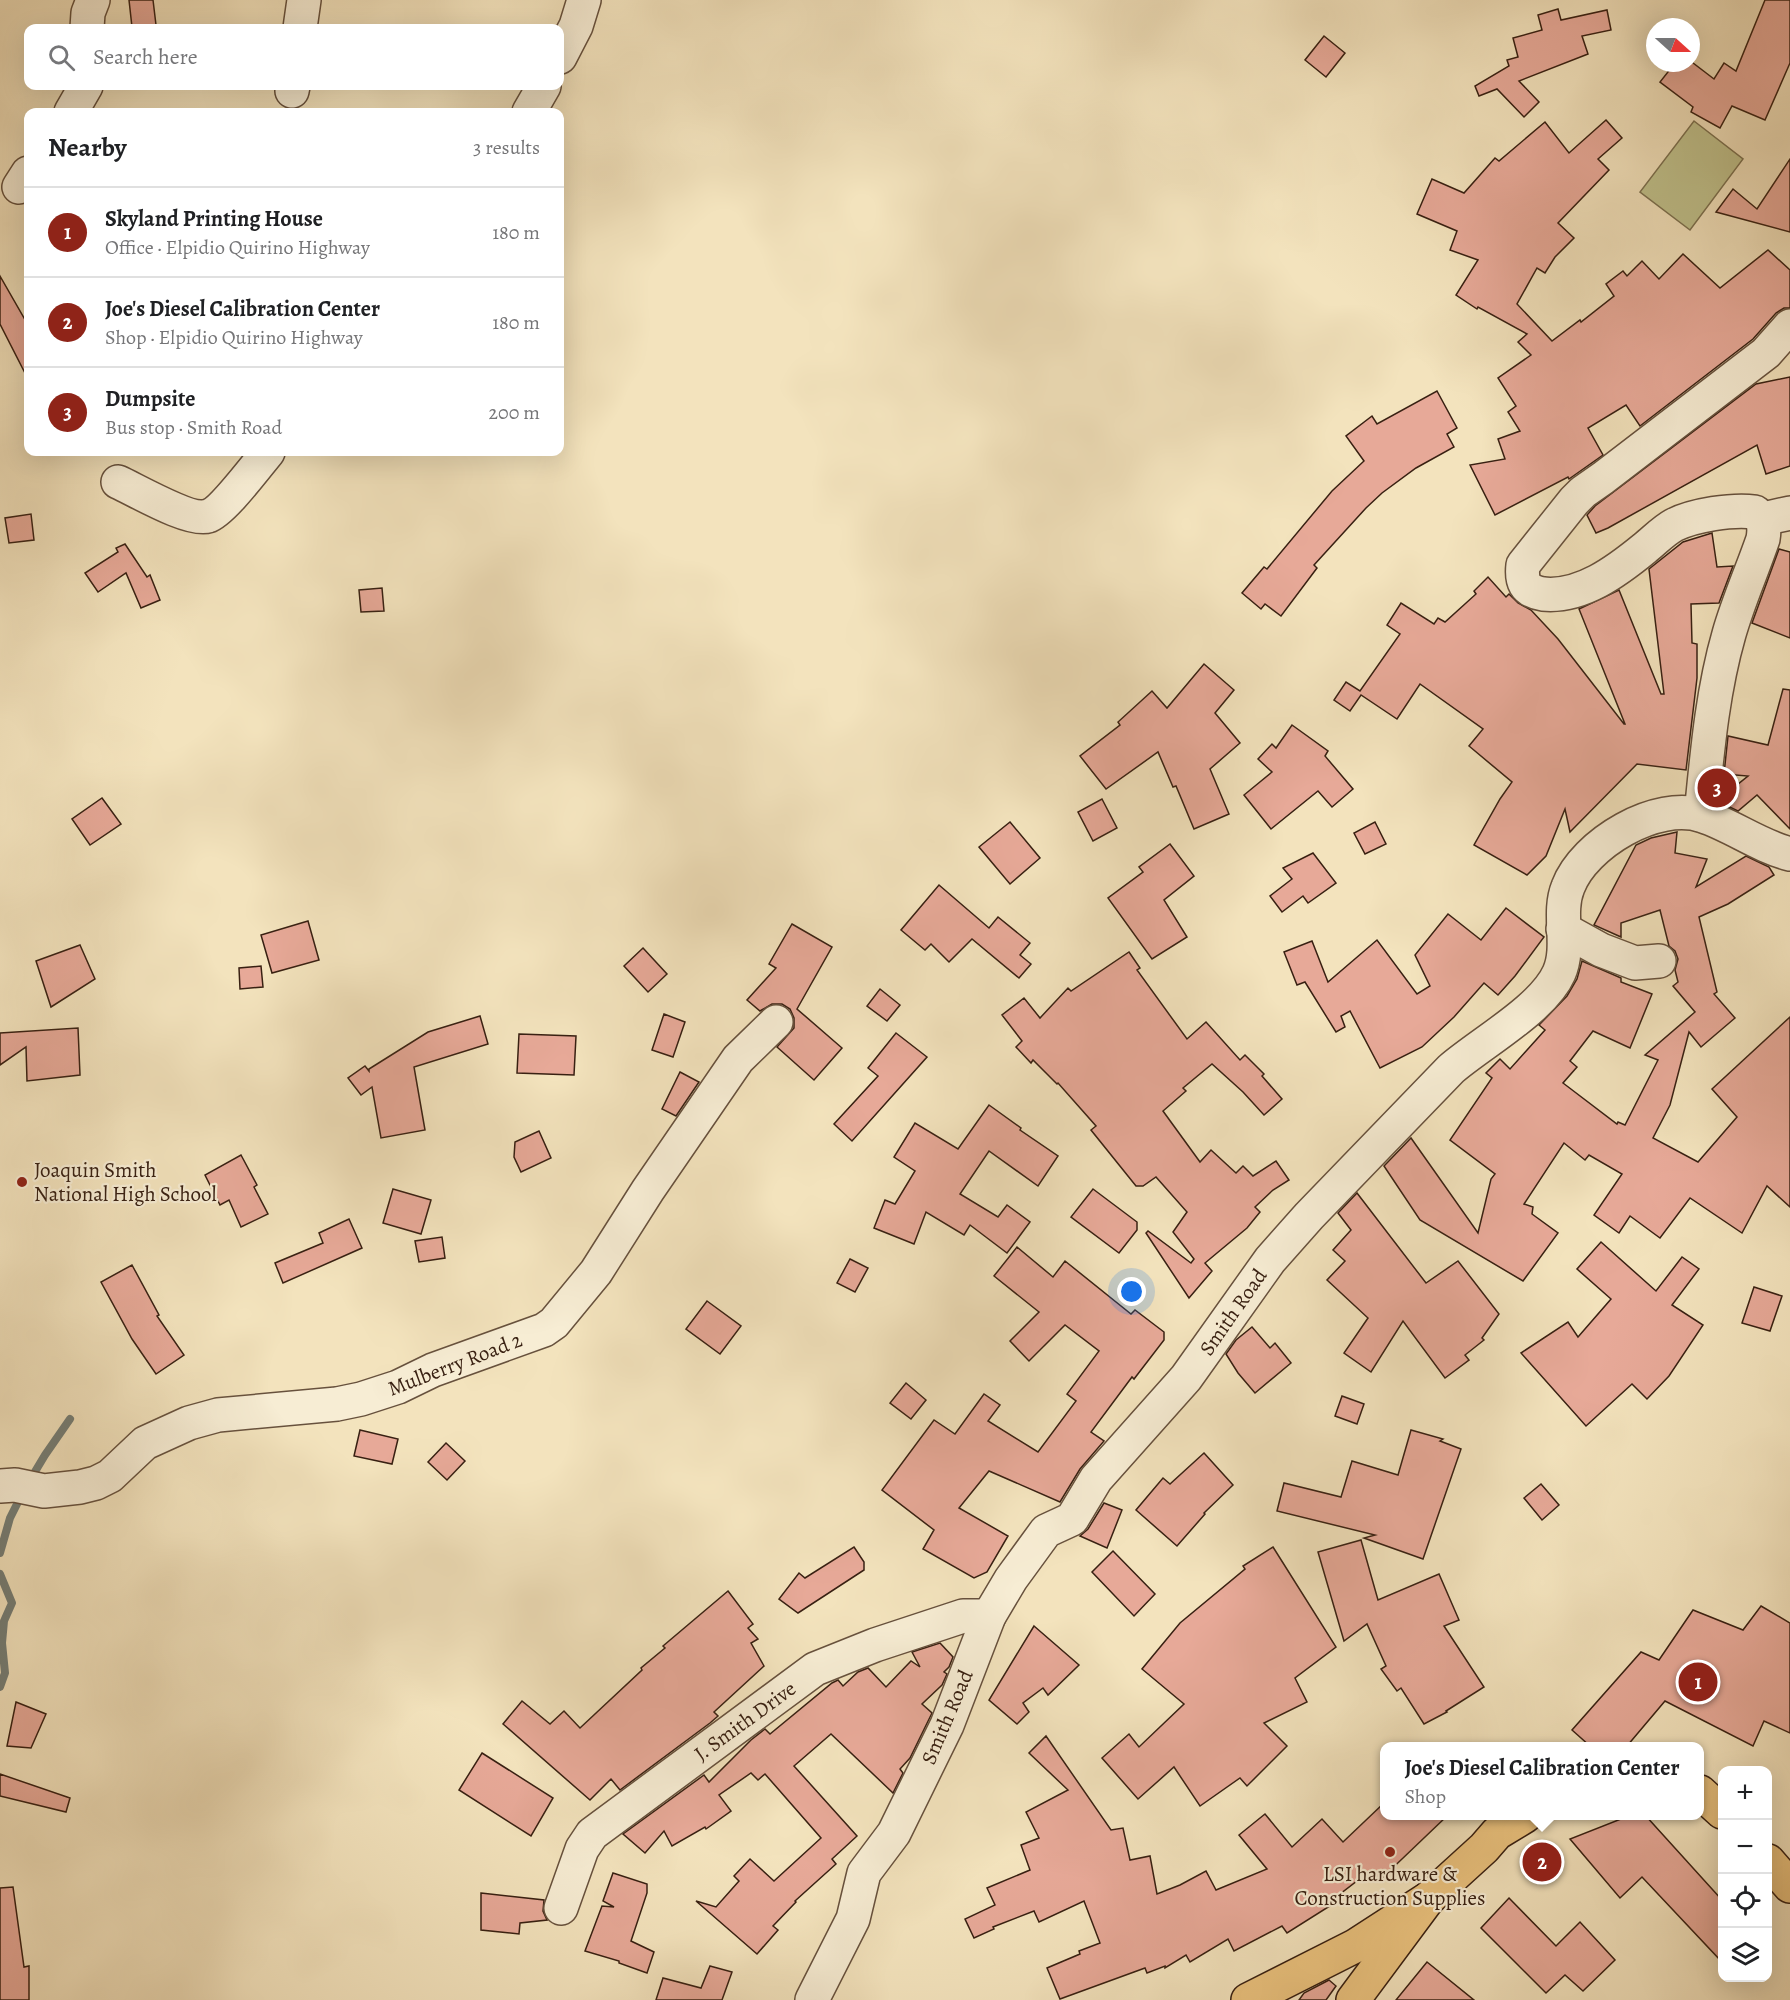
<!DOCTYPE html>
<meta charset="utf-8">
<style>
body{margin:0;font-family:Alegreya,serif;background:#f2f2f2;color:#202124}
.controls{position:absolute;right:18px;bottom:18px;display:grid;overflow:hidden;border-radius:12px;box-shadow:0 6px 24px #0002}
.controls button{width:54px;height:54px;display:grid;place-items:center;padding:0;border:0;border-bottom:2px solid #e0e0e0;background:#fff;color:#202124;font:30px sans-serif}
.compass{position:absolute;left:1646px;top:18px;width:54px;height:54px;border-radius:50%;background:#fff;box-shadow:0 6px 24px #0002;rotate:111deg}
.you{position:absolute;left:1132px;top:1292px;width:21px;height:21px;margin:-15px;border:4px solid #fff;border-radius:50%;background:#1a73e8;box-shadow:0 0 0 9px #1a73e833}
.badge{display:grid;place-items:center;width:39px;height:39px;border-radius:50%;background:#8f2418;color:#fff;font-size:20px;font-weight:700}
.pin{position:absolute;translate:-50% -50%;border:3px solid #fff;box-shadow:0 2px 6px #0006}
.popup{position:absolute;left:1380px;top:1742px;width:324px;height:78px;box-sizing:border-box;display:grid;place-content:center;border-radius:12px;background:#fff;filter:drop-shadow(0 2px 4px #0005);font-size:20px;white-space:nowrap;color:#757577}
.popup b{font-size:22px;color:#202124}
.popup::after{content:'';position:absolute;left:50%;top:100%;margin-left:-12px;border:12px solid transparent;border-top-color:#fff}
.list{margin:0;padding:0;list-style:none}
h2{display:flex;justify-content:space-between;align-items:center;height:78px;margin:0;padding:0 24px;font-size:26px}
h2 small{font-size:20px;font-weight:400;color:#757577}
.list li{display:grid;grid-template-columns:39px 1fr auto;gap:18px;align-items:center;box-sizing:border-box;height:90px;padding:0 24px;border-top:2px solid #e0e0e0}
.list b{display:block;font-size:22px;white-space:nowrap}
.list p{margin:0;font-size:20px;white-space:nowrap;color:#757577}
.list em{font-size:20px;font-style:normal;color:#757577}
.icon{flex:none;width:33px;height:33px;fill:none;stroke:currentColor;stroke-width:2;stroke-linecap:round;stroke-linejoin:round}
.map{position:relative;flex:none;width:1790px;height:2000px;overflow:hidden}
.search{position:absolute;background:#fff;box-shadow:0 6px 24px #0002;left:24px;top:24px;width:540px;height:66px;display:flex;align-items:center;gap:15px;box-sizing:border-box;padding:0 21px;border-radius:12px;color:#757577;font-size:22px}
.panel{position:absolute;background:#fff;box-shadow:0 6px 24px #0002;left:24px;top:108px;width:540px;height:348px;border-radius:12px}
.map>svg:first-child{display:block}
</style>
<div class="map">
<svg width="1790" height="2000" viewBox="0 0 1790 2000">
<rect width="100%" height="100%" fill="#f3e3bd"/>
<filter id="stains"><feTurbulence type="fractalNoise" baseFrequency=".00333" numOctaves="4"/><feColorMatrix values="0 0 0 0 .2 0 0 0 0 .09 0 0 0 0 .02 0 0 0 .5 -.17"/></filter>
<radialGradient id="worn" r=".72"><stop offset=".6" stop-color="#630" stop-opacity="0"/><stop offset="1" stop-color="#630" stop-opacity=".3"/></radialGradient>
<polygon fill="#c0c28d" stroke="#7c7150" stroke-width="1.5" points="1694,121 1743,159 1690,230 1640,192"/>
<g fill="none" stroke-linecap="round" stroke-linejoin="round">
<g stroke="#757e76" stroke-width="8">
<polyline points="30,1480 45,1455 70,1419"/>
<polyline points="0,1553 10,1518 21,1496"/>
<polyline points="0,1574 12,1603 4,1621 2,1643 5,1673 0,1687"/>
</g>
</g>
<g fill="#e7a998" stroke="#382012" stroke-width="1.5">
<polygon points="129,0 153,0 156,25 132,27"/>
<polygon points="1765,0 1790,0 1790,63 1765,120 1732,106 1720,128 1691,112 1693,107 1660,82 1675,63 1693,63 1714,79 1724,63 1736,71"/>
<polygon points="1558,9 1561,20 1607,10 1611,30 1582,36 1588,54 1519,81 1539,102 1524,117 1497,89 1479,96 1475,86 1509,66 1507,60 1518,57 1513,38 1542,30 1538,15"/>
<polygon points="1324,36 1345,53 1326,77 1305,60"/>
<polygon points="1606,120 1622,138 1598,159 1609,170 1558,223 1574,238 1555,257 1545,273 1537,268 1517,304 1552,341 1580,320 1581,322 1614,296 1606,284 1623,271 1627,276 1642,261 1659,279 1683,254 1720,288 1768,250 1790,270 1790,308 1784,308 1776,313 1753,339 1640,426 1626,405 1588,428 1603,455 1569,479 1568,477 1495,515 1470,465 1505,459 1498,439 1520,431 1508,412 1516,406 1498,378 1531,355 1518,342 1527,334 1478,307 1477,309 1456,295 1478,260 1450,250 1457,231 1417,214 1432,179 1464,193 1495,158 1499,161 1545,122 1569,153"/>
<polygon points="1790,159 1790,232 1716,212 1733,189 1757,209"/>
<polygon points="0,276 28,325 28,379 0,324"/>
<polygon points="1790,377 1790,466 1766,474 1757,445 1608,528 1596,533 1587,515 1595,506 1756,384"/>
<polygon points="1437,391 1457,428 1447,434 1454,447 1416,468 1382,493 1366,508 1314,565 1317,568 1281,616 1265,604 1261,609 1242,593 1264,567 1267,569 1332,491 1364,461 1346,436 1372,416 1377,424"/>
<polygon points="31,514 34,540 9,543 5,518"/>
<polygon points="1712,533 1717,567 1733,566 1719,603 1691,604 1692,643 1697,644 1697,678 1686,770 1637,764 1570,832 1565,809 1546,856 1527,875 1474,845 1500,799 1512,782 1469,746 1483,729 1420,684 1397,719 1361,695 1350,711 1334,700 1346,682 1360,691 1400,634 1387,625 1401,603 1434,624 1438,618 1445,622 1476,594 1474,591 1488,577 1506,597 1509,594 1518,603 1531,610 1558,639 1624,724 1625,724 1579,609 1619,590 1661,694 1664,694 1649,569 1683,542"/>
<polygon points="125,544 147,577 150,575 160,600 141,608 126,573 98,592 85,573 118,552 116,548"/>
<polygon points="1779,549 1790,552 1790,638 1752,623"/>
<polygon points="382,588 384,611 361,612 359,590"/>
<polygon points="1204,664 1234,690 1215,713 1240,743 1210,769 1229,814 1194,829 1176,786 1173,787 1158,752 1106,789 1080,756 1120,725 1118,722 1152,691 1167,708"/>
<polygon points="1783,689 1790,690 1790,829 1757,795 1738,811 1721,803 1722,797 1748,776 1724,774 1728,736 1768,745"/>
<polygon points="1292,725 1328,751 1325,756 1353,789 1332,807 1318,791 1271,829 1244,795 1272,772 1258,759 1272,744 1276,748"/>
<polygon points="102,798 121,824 90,845 72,819"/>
<polygon points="1102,799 1117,828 1093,841 1078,812"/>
<polygon points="1010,822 1040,858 1010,884 979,847"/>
<polygon points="1375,822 1386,844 1365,854 1354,833"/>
<polygon points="1677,832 1675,853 1707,859 1696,887 1746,856 1769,867 1774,875 1728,904 1699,917 1717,992 1714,994 1735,1018 1701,1047 1689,1032 1670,1105 1653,1138 1698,1162 1737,1117 1712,1089 1790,1017 1790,1207 1767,1186 1742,1233 1690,1198 1660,1238 1630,1216 1619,1233 1594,1215 1622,1174 1589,1155 1585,1160 1564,1143 1524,1204 1533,1207 1532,1214 1558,1233 1523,1281 1420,1220 1384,1166 1411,1138 1478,1233 1491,1179 1495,1174 1450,1140 1492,1078 1486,1073 1500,1059 1510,1069 1545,1030 1539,1025 1567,996 1577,979 1582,961 1621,978 1621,982 1652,994 1630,1048 1593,1031 1570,1061 1577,1067 1563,1083 1617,1124 1618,1122 1625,1125 1658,1060 1645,1055 1695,1012 1673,986 1678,982 1675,970 1678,959 1675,951 1669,946 1660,910 1621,923 1621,937 1594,925 1636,845 1651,838"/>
<polygon points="1170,844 1194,876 1164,900 1187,937 1152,959 1108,898 1143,872 1139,867"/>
<polygon points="1313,853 1336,883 1308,903 1303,896 1282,912 1270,896 1292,879 1283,868"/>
<polygon points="939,885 989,928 998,917 1030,943 1020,955 1031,964 1019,978 972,939 949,962 931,944 925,950 901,930"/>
<polygon points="1506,908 1544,937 1515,976 1498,995 1484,983 1454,1017 1422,1047 1380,1068 1350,1011 1341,1016 1345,1027 1336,1032 1305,982 1297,985 1284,952 1312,941 1328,982 1377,940 1417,994 1430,986 1415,955 1448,914 1481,940"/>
<polygon points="308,921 319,960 272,973 261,935"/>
<polygon points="792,924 832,947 797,1009 842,1048 814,1080 777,1047 794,1028 794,1018 790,1009 782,1004 772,1004 760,1011 747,1000 776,968 769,964"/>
<polygon points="80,945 95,979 51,1007 36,961"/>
<polygon points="643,948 667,974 648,992 624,966"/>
<polygon points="1129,952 1140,968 1137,970 1187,1039 1206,1022 1240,1060 1245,1055 1264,1074 1262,1076 1282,1099 1264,1115 1243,1092 1212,1064 1183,1088 1186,1091 1163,1111 1200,1162 1211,1150 1236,1173 1243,1166 1253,1176 1276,1161 1289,1180 1273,1190 1255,1207 1260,1212 1247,1228 1205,1263 1212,1271 1189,1298 1146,1233 1148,1231 1191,1263 1194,1259 1173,1232 1187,1212 1156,1177 1143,1186 1136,1186 1091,1130 1096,1126 1058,1083 1057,1084 1033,1060 1031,1063 1016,1047 1022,1041 1002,1015 1024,998 1040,1018 1068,988 1071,991"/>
<polygon points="261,966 263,987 240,989 239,968"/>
<polygon points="880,989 900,1005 887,1021 867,1006"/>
<polygon points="664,1014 685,1022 673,1057 652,1050"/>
<polygon points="480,1016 488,1044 414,1067 425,1130 381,1138 372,1087 361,1095 348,1078 365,1066 369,1071 369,1069 428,1032"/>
<polygon points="78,1028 80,1075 27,1081 26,1047 0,1065 0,1033"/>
<polygon points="896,1033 927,1057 852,1141 834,1124 878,1076 868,1068"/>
<polygon points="519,1034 576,1036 574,1075 517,1073"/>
<polygon points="680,1072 699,1082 676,1116 662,1109"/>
<polygon points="989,1105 1021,1128 1020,1130 1058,1156 1038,1186 989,1151 960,1194 998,1217 1007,1205 1030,1222 1007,1253 970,1225 964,1235 926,1212 914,1244 874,1228 885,1200 895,1204 915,1171 894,1157 915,1123 958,1149"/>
<polygon points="539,1131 551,1158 521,1172 514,1157 515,1142"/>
<polygon points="241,1155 257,1185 254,1187 268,1214 241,1227 229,1200 220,1205 205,1175"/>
<polygon points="393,1189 431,1200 421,1234 383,1223"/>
<polygon points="1093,1189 1137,1222 1137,1230 1119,1253 1071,1217"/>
<polygon points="1357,1193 1426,1283 1458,1261 1499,1314 1482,1338 1484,1340 1465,1355 1469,1360 1445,1378 1403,1321 1371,1372 1344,1353 1368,1318 1327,1280 1345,1261 1333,1250 1351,1230 1338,1213"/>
<polygon points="349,1219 362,1248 283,1283 275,1263 323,1243 319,1233"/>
<polygon points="442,1237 445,1258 419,1262 415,1241"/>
<polygon points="1601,1242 1656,1291 1682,1257 1699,1269 1672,1305 1703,1325 1669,1376 1647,1399 1632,1384 1586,1426 1521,1353 1568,1322 1578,1337 1611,1299 1577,1269"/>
<polygon points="1017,1247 1053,1277 1065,1261 1131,1314 1135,1310 1164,1332 1164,1340 1134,1379 1132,1377 1091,1432 1104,1441 1080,1469 1060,1502 989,1471 959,1508 1008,1536 987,1572 974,1578 923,1549 934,1530 882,1490 934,1420 955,1434 984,1394 1000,1405 988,1421 1038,1452 1076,1401 1067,1394 1099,1351 1065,1325 1029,1361 1010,1341 1039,1312 994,1276"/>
<polygon points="850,1259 868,1268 855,1292 837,1283"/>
<polygon points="132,1265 159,1315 157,1316 184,1355 156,1374 132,1339 101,1282"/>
<polygon points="1754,1287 1782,1296 1770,1331 1742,1323"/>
<polygon points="707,1301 741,1326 720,1354 686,1329"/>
<polygon points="1252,1327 1270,1348 1275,1343 1291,1363 1255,1393 1238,1373 1226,1354 1236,1340"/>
<polygon points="906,1383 926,1400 911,1419 890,1403"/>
<polygon points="1342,1396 1364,1404 1357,1424 1335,1416"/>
<polygon points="360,1430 398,1439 392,1464 354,1456"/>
<polygon points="1411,1430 1443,1439 1440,1441 1461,1449 1423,1559 1364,1538 1375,1535 1277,1511 1284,1483 1341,1497 1352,1461 1398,1475"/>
<polygon points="446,1443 465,1461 447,1480 428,1462"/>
<polygon points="1204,1453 1233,1485 1204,1513 1205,1514 1177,1546 1136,1510 1163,1478 1170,1484"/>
<polygon points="1541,1484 1559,1505 1542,1520 1524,1498"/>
<polygon points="1104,1503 1122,1510 1107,1548 1080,1536 1088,1529"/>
<polygon points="1361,1540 1378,1600 1439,1574 1459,1620 1444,1626 1484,1687 1446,1711 1447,1712 1424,1724 1401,1688 1397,1691 1381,1669 1386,1666 1367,1624 1344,1641 1318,1552"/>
<polygon points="854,1547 864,1562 864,1570 798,1613 779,1599 799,1573 805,1578"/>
<polygon points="1273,1547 1336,1647 1295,1678 1307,1702 1264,1723 1287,1746 1247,1786 1240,1778 1200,1806 1174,1767 1138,1799 1102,1758 1129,1734 1139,1747 1184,1704 1142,1669 1180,1623 1245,1569 1243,1566"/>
<polygon points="1113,1551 1155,1594 1134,1616 1092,1572"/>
<polygon points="728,1591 753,1624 748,1628 758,1639 751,1643 764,1666 714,1712 718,1716 710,1723 620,1790 611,1779 590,1800 503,1724 522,1701 550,1724 564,1711 580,1728 642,1670 641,1668 665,1648 663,1646"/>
<polygon points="1761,1606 1790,1623 1790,1733 1764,1721 1753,1746 1665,1701 1627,1746 1590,1746 1572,1730 1641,1652 1659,1660 1693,1610 1743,1630"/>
<polygon points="1034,1626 1079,1665 1048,1695 1043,1688 1023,1703 1029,1712 1017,1724 989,1700"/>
<polygon points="940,1643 953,1657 949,1667 944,1672 947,1674 942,1685 922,1704 932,1713 910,1758 900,1769 903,1773 893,1793 831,1734 794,1766 857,1836 832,1859 836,1864 795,1901 796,1902 773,1926 778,1930 757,1954 696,1901 716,1907 739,1881 734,1876 750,1859 774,1881 821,1838 765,1774 758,1780 751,1773 719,1795 731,1811 706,1829 705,1827 672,1846 664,1831 645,1853 623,1834 704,1775 709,1782 751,1740 765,1729 770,1734 832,1683 838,1680 843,1686 858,1672 868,1668 886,1687 911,1661 920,1667 912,1652"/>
<polygon points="16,1702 46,1714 31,1748 7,1746"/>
<polygon points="1046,1736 1111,1830 1123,1828 1130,1860 1150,1856 1157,1894 1180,1885 1206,1871 1216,1890 1267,1869 1239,1835 1265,1814 1292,1847 1322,1819 1343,1842 1384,1803 1384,1815 1448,1815 1379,1881 1370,1871 1331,1901 1333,1904 1287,1933 1282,1926 1234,1951 1228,1939 1190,1962 1186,1955 1165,1968 1165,1966 1147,1973 1145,1968 1060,1999 1047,1968 1080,1954 1079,1951 1100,1943 1084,1901 1039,1922 1034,1911 993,1927 994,1929 974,1938 965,1919 995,1905 987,1888 1030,1870 1021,1845 1039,1838 1026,1812 1068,1790 1029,1753"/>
<polygon points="482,1753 553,1798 531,1836 459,1790"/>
<polygon points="0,1774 70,1798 66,1812 0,1796"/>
<polygon points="1631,1815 1645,1815 1722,1900 1722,1962 1642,1877 1620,1898 1570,1839"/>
<polygon points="613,1873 647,1884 647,1893 631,1941 654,1952 647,1973 619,1963 619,1961 585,1951 602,1906 614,1907 603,1901"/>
<polygon points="13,1887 24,1967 29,1966 29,2000 0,2000 0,1888"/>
<polygon points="481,1893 544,1900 543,1911 547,1920 520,1923 519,1934 481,1930"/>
<polygon points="1509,1898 1556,1946 1580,1922 1615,1960 1583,1991 1565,1975 1546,1993 1481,1928"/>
<polygon points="1427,1962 1474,2000 1396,2000"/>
<polygon points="710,1966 732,1972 722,2000 656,2000 663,1978 701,1988"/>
<polygon points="1329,1980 1336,1986 1326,2000 1299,2000 1304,1993"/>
</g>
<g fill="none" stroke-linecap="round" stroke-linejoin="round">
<defs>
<g id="minor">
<polyline points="87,28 88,13 93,0"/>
<polyline points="300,28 304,0"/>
<polyline points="560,57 576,26 584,0"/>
<polyline points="292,91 293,86"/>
<polyline points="71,112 86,86"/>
<polyline points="529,112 544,86"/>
<polyline points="19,187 28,173"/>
<path d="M 118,482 C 136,490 190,522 208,516 C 222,512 257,465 268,452"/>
<polyline points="1763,519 1790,513"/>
<path d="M 1701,815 C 1707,755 1712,693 1729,634 C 1738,602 1752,571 1763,539 C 1765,527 1764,520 1755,512 C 1732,509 1694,515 1674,525 C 1663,531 1654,541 1645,548 C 1617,571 1581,598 1543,594 C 1525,591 1521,582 1523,565 L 1574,501 L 1583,492 L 1603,478 L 1766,353 L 1790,326"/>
<polyline points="1563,929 1601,950 1635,963 1659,961"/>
<polyline points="0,1486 15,1485 44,1491 80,1487 96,1483 110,1476 145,1443 189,1423 218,1415 337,1404 361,1399 398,1387 433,1370 544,1330 554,1323 596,1272 648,1190 738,1059 776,1022"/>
<polyline points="561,1908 582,1849 592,1834 815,1669 875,1645 963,1616 989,1616"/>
<path d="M 812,2000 L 853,1919 L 864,1873 L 894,1833 L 947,1725 L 989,1616 L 1011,1579 L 1046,1531 L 1072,1519 L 1096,1479 L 1186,1378 L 1270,1260 L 1309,1216 L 1451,1069 C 1481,1043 1543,1009 1559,973 C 1571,946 1557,914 1568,887 C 1584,844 1657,800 1703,816 C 1733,826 1759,846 1790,854"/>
</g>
<polyline id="major" points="1248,2000 1355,1946 1426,1900"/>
<g id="highway">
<polyline points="1700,1792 1722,1812"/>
<polyline points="1768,1861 1790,1886"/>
<polyline points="1353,2000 1428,1899 1484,1848 1497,1833 1525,1816"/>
</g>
</defs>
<use href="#minor" stroke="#67513d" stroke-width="36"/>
<use href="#major" stroke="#382012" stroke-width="36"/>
<use href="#highway" stroke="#382012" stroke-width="36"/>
<use href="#minor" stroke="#f7edd4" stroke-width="33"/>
<use href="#major" stroke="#eac27e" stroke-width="33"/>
<use href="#highway" stroke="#eac27e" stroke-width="33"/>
</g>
<g fill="#8f2418" stroke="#f7edd4" stroke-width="2">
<circle cx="22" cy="1182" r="6"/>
<circle cx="1390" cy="1852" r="6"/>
</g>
<g text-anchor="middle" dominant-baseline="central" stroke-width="4.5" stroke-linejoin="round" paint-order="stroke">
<g font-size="21" fill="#382012" stroke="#f7edd4" text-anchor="start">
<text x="34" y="1170">Joaquin Smith<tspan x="34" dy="24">National High School</tspan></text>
<text x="1390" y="1874" text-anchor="middle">LSI hardware &amp;<tspan x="1390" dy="24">Construction Supplies</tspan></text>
</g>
<g font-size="21" fill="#382012" stroke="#f7edd4">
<text transform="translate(1233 1312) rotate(-55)">Smith Road</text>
<text transform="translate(455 1364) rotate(-21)">Mulberry Road 2</text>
<text transform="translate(947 1717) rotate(-67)">Smith Road</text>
<text transform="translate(745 1721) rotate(-36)">J. Smith Drive</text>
</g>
</g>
<rect width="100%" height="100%" filter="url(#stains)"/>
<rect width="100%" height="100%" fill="url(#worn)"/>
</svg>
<div class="controls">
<button>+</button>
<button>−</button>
<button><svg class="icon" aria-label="locate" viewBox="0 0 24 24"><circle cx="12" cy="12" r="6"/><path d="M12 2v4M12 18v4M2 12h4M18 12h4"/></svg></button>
<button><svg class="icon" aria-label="layers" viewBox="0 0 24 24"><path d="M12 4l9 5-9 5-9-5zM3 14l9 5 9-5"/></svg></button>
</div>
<svg class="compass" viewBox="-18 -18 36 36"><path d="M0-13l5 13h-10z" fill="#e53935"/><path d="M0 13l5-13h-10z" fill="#757577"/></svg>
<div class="you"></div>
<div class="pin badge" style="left:1698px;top:1682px">1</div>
<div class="pin badge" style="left:1542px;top:1862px">2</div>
<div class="popup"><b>Joe's Diesel Calibration Center</b>Shop</div>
<div class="pin badge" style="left:1717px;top:788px">3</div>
<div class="search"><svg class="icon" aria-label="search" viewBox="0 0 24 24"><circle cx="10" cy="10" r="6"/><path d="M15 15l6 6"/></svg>Search here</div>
<section class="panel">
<h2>Nearby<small>3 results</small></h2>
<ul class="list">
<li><span class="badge">1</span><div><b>Skyland Printing House</b><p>Office · Elpidio Quirino Highway</p></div><em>180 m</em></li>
<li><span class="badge">2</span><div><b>Joe's Diesel Calibration Center</b><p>Shop · Elpidio Quirino Highway</p></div><em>180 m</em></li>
<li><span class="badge">3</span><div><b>Dumpsite</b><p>Bus stop · Smith Road</p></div><em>200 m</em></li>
</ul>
</section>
</div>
